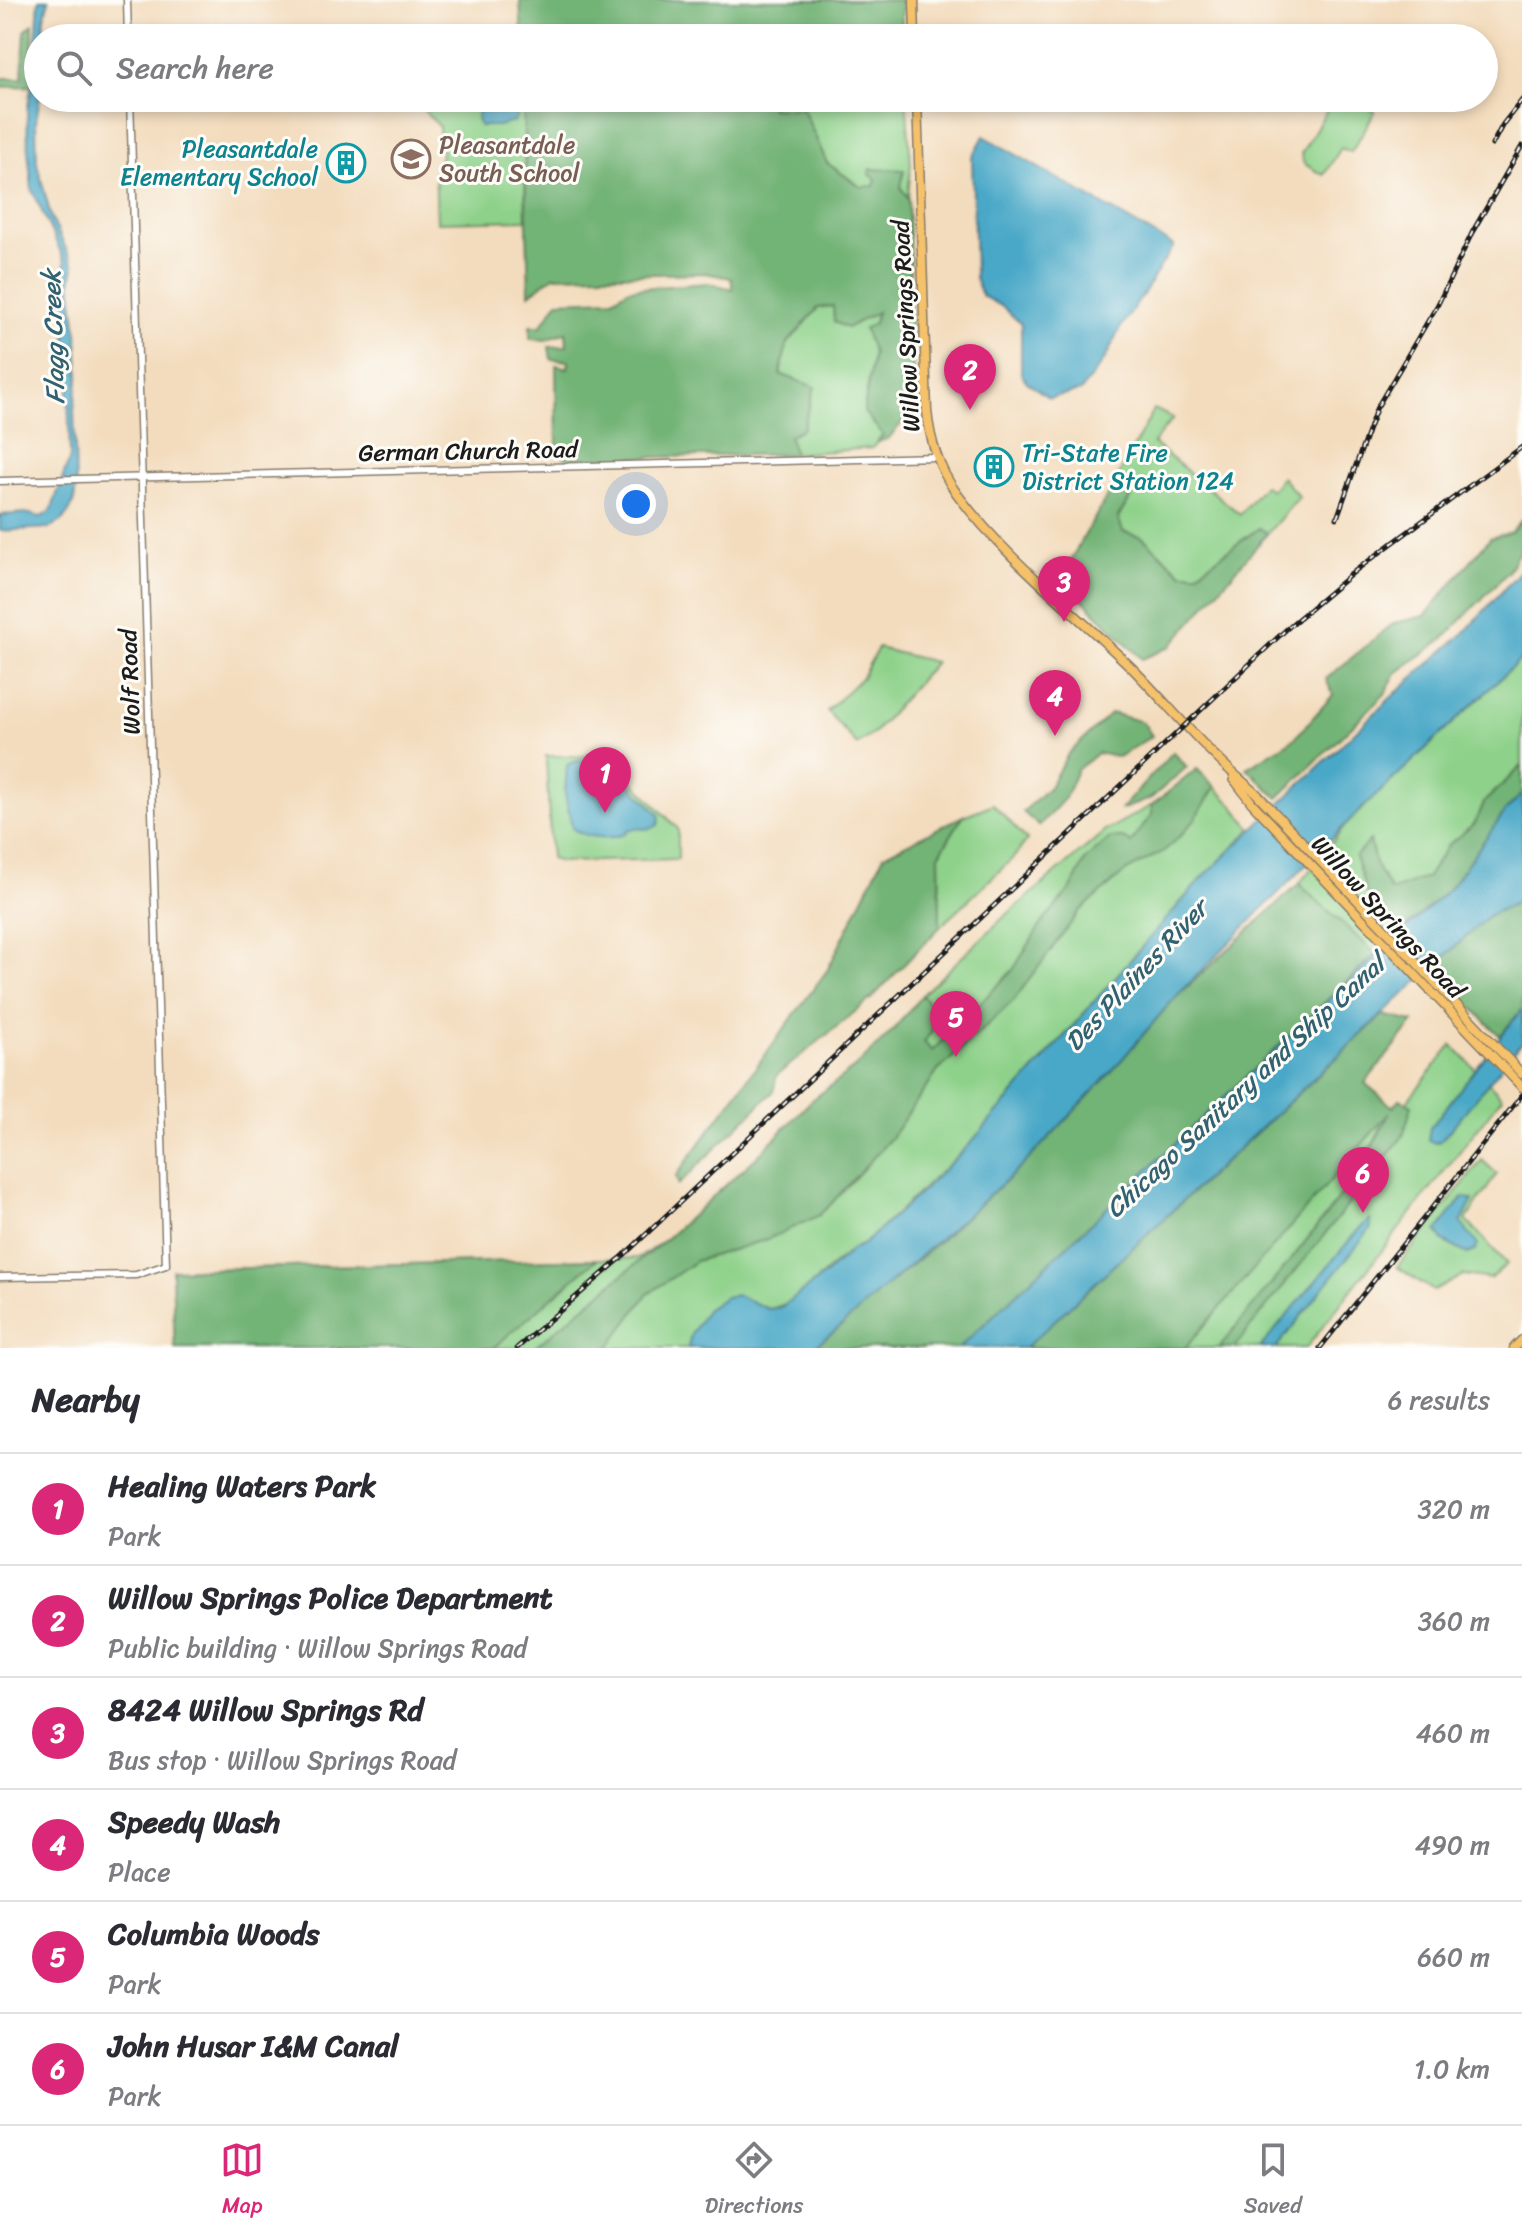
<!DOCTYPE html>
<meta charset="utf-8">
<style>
body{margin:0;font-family:Sriracha,sans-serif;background:#f7f7f7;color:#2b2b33}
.you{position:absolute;left:636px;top:504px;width:28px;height:28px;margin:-20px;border:6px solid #fff;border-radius:50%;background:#1a73e8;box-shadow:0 0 0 12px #1a73e833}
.badge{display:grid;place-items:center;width:52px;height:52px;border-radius:50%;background:#db2777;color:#fff;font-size:26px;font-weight:700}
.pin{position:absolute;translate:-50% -66px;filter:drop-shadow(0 2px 4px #0008)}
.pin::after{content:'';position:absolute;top:42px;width:28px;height:24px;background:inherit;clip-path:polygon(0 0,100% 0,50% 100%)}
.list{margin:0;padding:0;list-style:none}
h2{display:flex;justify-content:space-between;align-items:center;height:104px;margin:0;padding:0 32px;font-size:34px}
h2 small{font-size:26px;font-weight:400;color:#7c7c81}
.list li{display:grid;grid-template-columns:52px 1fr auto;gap:24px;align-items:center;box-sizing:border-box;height:112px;padding:0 32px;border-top:2px solid #e1e1e2}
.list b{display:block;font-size:30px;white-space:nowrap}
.list p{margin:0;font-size:26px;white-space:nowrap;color:#7c7c81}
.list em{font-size:26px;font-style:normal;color:#7c7c81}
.icon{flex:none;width:44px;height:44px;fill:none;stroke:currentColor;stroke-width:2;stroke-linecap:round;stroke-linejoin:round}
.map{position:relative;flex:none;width:1522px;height:1348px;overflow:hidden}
.search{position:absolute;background:#fff;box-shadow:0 4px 12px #0003;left:24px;right:24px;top:24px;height:88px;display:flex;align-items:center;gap:20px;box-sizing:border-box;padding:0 28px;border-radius:44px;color:#7c7c81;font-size:30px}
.sheet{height:776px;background:#fff}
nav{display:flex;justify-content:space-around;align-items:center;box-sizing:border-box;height:112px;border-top:2px solid #e1e1e2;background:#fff;font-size:22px;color:#7c7c81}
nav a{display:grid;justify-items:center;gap:4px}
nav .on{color:#db2777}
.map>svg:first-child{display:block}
</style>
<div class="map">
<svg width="1522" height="1348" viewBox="0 0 1522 1348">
<rect width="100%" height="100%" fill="#fdfcf7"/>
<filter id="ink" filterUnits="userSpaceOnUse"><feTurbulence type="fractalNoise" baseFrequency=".0125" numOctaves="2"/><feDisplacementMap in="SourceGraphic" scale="16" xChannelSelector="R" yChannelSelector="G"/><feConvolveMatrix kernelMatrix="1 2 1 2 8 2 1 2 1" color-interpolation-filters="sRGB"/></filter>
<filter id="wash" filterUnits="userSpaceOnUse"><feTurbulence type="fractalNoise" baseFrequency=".006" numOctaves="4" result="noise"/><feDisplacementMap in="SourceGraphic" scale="32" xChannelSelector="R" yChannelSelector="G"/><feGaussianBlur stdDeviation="1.8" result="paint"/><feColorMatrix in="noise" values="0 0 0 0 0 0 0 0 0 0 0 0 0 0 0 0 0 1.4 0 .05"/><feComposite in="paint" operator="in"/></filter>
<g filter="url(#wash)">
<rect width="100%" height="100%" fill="#f3dcbd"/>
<g fill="#8ed18a" stroke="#557653" stroke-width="2">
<polygon points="412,98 523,98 526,220 437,222 435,168 441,156 439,126"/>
<polygon points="772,98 906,98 911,164 908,198 901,188 876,179 874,187 861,187 827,163 803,109 771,108"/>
<polygon points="1334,98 1356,98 1375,112 1351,152 1341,148 1324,175 1304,164 1301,154"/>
<path d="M 834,306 L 847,328 L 877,311 L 874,323 L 865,330 L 873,353 L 864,412 L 884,435 L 872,448 L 794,454 C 786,428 771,365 789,342 C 798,331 809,320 818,308 Z"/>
<polygon points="1154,409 1173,418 1153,443 1240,514 1264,485 1271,490 1282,477 1299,497 1267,534 1259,528 1197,573 1182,573 1142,537 1123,532 1118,517 1132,496 1129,478 1113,486"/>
<polygon points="878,648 935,662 874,733 857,745 827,711 862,677"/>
<polygon points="1522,658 1522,766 1485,801 1475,823 1447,846 1428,877 1391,891 1375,864 1370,841 1367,893 1402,931 1376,954 1299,884 1351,819"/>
<polygon points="546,756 602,756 613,760 678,829 678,859 561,862 551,859"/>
<path d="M 1197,769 L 1230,802 L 1252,829 L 1203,877 L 969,1145 L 864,1244 C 830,1257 806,1304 768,1309 L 691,1335 L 688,1348 L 175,1348 L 172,1270 L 639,1258 L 666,1239 L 756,1158 L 811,1101 L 857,1066 L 895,1028 L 922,995 L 1003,918 L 1105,831 L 1161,800 Z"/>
<polygon points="993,804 1027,840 1014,857 940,927 939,855 963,816"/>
<polygon points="1452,1045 1502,1097 1306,1348 1185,1348 1393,1107 1372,1145"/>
<polygon points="1482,1160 1497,1174 1466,1220 1507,1264 1490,1279 1463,1275 1434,1291 1397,1267"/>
</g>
<g fill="#72b376" stroke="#476849" stroke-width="2">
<polygon points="520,0 902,0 902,38 522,38"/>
<polygon points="33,24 32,86 0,87 0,78 22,78 25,31"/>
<polygon points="523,98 772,98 771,108 803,109 827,163 861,187 874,186 876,179 869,174 870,169 904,170 901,188 908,198 914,409 889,438 876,443 883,435 864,412 873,353 864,329 874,323 877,312 847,328 834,322 833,306 818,308 787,344 780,374 815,387 803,428 789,436 794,454 568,459 557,452 556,365 568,368 569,361 551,359 549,347 567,346 566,332 546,340 530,339 530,326 541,326 558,301 613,299 629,289 708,283 733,289 731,278 705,273 554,276 529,294"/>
<polygon points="1129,478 1132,496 1118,517 1123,532 1142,537 1182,573 1197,573 1259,528 1267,534 1170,647 1142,659 1064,581 1070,561 1113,486"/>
<polygon points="1522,519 1522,546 1508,572 1442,640 1396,673 1385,694 1278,798 1247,768 1295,738 1333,695 1326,679 1394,623 1425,616 1490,538 1511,532"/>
<polygon points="1111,713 1143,722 1152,736 1118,757 1097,753 1077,770 1065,798 1039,826 1023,812 1049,787 1068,754"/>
<polygon points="1173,752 1187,767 1150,799 1120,810"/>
<polygon points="1522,766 1522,794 1507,809 1449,889 1402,931 1367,893 1355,857 1370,840 1375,864 1391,891 1427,877 1447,846 1475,823 1485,801"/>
<polygon points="1197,769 1215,787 1194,821 1181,835 1164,851 1125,872 1080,911 1014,1000 938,1071 890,1139 830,1205 818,1216 768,1239 696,1261 647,1295 608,1348 534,1348 666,1239 756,1158 811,1101 857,1066 895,1028 922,995 935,1011 932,1031 924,1042 932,1051 1013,970 1042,923 1072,887 1085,860 1110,838 1123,838 1131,843 1152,814 1152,805"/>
<polygon points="963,816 939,855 940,927 872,998 776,1076 774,1091 678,1185 676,1176 828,969 884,855"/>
<polygon points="1299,884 1376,954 959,1348 812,1348 927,1252 1021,1167 1112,1071 1170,1003"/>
<polygon points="1522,900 1522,1009 1500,1036 1433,968 1489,915"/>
<path d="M 1383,1015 L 1414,1022 L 1365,1083 L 1393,1107 L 1400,1099 L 1412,1105 L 1403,1136 L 1234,1348 L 1219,1348 C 1279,1272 1348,1199 1390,1112 L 1185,1348 L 1025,1348 Z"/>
<polygon points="597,1259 493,1348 175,1348 172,1270"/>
</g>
<g fill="#48a8c7" stroke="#326272" stroke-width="2">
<polygon points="39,0 49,0 44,18 43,38 38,38 40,98 36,121 37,163 51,217 74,266 71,283 77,331 79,374 74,409 76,485 74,502 69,512 62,521 50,528 0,531 0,515 26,513 41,517 51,511 70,457 68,392 71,384 66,364 66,318 62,299 65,261 32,190 28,150 27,111 34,72"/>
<polygon points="478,105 499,108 512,105 519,111 514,122 498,126 480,126 477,120"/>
<path d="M 984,136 L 1174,246 C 1157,270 1143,297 1125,321 C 1116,332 1112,348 1104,360 C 1097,371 1088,380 1081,391 L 1049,398 L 1027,382 L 1021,374 L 1021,324 L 1003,307 L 982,296 L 975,278 L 972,158 Z"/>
<polygon points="1522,569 1522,658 1351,819 1170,1003 1112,1071 1021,1167 840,1327 812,1348 688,1348 691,1335 706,1310 725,1297 738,1295 768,1309 781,1307 827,1273 852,1249 864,1244 922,1191 969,1145 1203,877 1400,689 1465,632"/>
<path d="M 601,759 L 610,764 L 658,813 L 660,817 L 658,825 C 648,832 644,827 633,829 C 620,830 633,831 622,835 C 608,840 582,837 572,828 L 565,794 L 567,765 L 576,761 Z"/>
<polygon points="1522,794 1522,900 1489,915 1025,1348 959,1348 1216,1105 1449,889 1507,809"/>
<polygon points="1522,1009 1522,1042 1441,1141 1435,1143 1428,1140 1430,1128"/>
<polygon points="1463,1197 1473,1200 1461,1223 1478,1245 1475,1251 1467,1254 1443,1241 1437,1231"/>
<polygon points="1370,1219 1371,1228 1276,1348 1260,1348 1357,1231"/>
</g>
</g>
<g filter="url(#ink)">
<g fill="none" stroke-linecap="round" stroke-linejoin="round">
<defs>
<g id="minor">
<polyline points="127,0 128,38"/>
<polyline points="0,481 937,457"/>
<polyline points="0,1277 136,1275 166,1265 130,98"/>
</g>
<g id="major">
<polyline points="914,0 915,38"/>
<path d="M 917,98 L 927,411 C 930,440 938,467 955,491 C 1000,554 1077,614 1133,669 C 1173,710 1209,755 1254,791 L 1522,1074"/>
<polyline points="1234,779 1252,803 1522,1087"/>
<polyline points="1514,1348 1522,1340"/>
</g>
</defs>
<use href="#minor" stroke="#887c6c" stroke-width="9"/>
<use href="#major" stroke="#887c6c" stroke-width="11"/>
<use href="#minor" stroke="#fff" stroke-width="6"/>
<use href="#major" stroke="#f5c16b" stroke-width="8"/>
<defs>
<g id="rail">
<polyline points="1492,145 1503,124 1522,100"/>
<polyline points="1337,518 1376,409 1438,304 1473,231 1522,146"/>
<polyline points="517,1348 621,1258 1292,624 1355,571 1522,447"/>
<polyline points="1320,1348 1522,1095"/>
</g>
</defs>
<use href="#rail" stroke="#1c1c1c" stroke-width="5"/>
<use href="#rail" stroke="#fdfcf7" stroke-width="2" stroke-dasharray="6" stroke-linecap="butt"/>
</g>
</g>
<defs>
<symbol id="school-ring" viewBox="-11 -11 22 22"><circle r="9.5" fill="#fdfcf7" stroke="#8d6e63" stroke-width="1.5"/><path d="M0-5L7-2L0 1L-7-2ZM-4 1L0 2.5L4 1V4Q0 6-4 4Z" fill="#8d6e63"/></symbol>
<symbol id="building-ring" viewBox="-11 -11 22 22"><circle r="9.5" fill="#fdfcf7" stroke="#0f9aa8" stroke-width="1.5"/><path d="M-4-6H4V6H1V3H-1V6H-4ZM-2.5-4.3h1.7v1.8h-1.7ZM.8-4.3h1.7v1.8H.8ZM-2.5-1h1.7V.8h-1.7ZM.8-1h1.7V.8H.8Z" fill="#0f9aa8"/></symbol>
</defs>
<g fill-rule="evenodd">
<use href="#school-ring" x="389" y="137" width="44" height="44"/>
<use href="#building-ring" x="324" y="141" width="44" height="44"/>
<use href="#building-ring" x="972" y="445" width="44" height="44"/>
</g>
<g text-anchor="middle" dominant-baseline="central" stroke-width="6" stroke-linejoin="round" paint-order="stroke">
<g font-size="24" fill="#785e54" stroke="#fdfcf7" text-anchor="start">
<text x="439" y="145">Pleasantdale<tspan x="439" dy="28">South School</tspan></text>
</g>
<g font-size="24" fill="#0d838f" stroke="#fdfcf7" text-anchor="end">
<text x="318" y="149">Pleasantdale<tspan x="318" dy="28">Elementary School</tspan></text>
<text x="1022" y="453" text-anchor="start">Tri-State Fire<tspan x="1022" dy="28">District Station 124</tspan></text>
</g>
<g font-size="24" fill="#1c1c1c" stroke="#fdfcf7">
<text transform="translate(906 326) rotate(-93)">Willow Springs Road</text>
<text transform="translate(468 451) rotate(-1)">German Church Road</text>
<text transform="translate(130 682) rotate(-92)">Wolf Road</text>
<text transform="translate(1388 917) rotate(47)">Willow Springs Road</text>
</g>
<g font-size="26" font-style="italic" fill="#326272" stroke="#fdfcf7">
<text transform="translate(53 337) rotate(-92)">Flagg Creek</text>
<text transform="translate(1136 975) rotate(-47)">Des Plaines River</text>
<text transform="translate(1245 1086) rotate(-43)">Chicago Sanitary and Ship Canal</text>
</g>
</g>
</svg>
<div class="you"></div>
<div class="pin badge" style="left:605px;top:813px">1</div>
<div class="pin badge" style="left:970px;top:410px">2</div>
<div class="pin badge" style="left:1064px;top:622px">3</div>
<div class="pin badge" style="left:1055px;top:736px">4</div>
<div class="pin badge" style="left:956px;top:1057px">5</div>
<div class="pin badge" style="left:1363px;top:1213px">6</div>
<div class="search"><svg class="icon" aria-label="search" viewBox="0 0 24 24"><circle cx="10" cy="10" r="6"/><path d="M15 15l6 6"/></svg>Search here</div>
</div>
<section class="sheet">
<h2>Nearby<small>6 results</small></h2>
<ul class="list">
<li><span class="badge">1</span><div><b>Healing Waters Park</b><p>Park</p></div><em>320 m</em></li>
<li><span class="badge">2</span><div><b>Willow Springs Police Department</b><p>Public building · Willow Springs Road</p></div><em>360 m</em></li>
<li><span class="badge">3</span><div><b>8424 Willow Springs Rd</b><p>Bus stop · Willow Springs Road</p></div><em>460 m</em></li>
<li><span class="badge">4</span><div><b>Speedy Wash</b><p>Place</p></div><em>490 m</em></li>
<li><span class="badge">5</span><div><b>Columbia Woods</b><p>Park</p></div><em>660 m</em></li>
<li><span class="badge">6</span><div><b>John Husar I&amp;M Canal</b><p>Park</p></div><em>1.0 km</em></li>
</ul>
</section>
<nav>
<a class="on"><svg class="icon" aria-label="map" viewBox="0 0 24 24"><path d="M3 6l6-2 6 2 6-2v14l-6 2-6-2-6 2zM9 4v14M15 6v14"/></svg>Map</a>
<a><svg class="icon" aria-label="directions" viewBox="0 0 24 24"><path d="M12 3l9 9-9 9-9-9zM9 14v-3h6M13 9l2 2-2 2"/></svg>Directions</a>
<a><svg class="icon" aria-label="saved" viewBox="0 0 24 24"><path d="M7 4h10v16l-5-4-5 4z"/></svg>Saved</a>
</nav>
